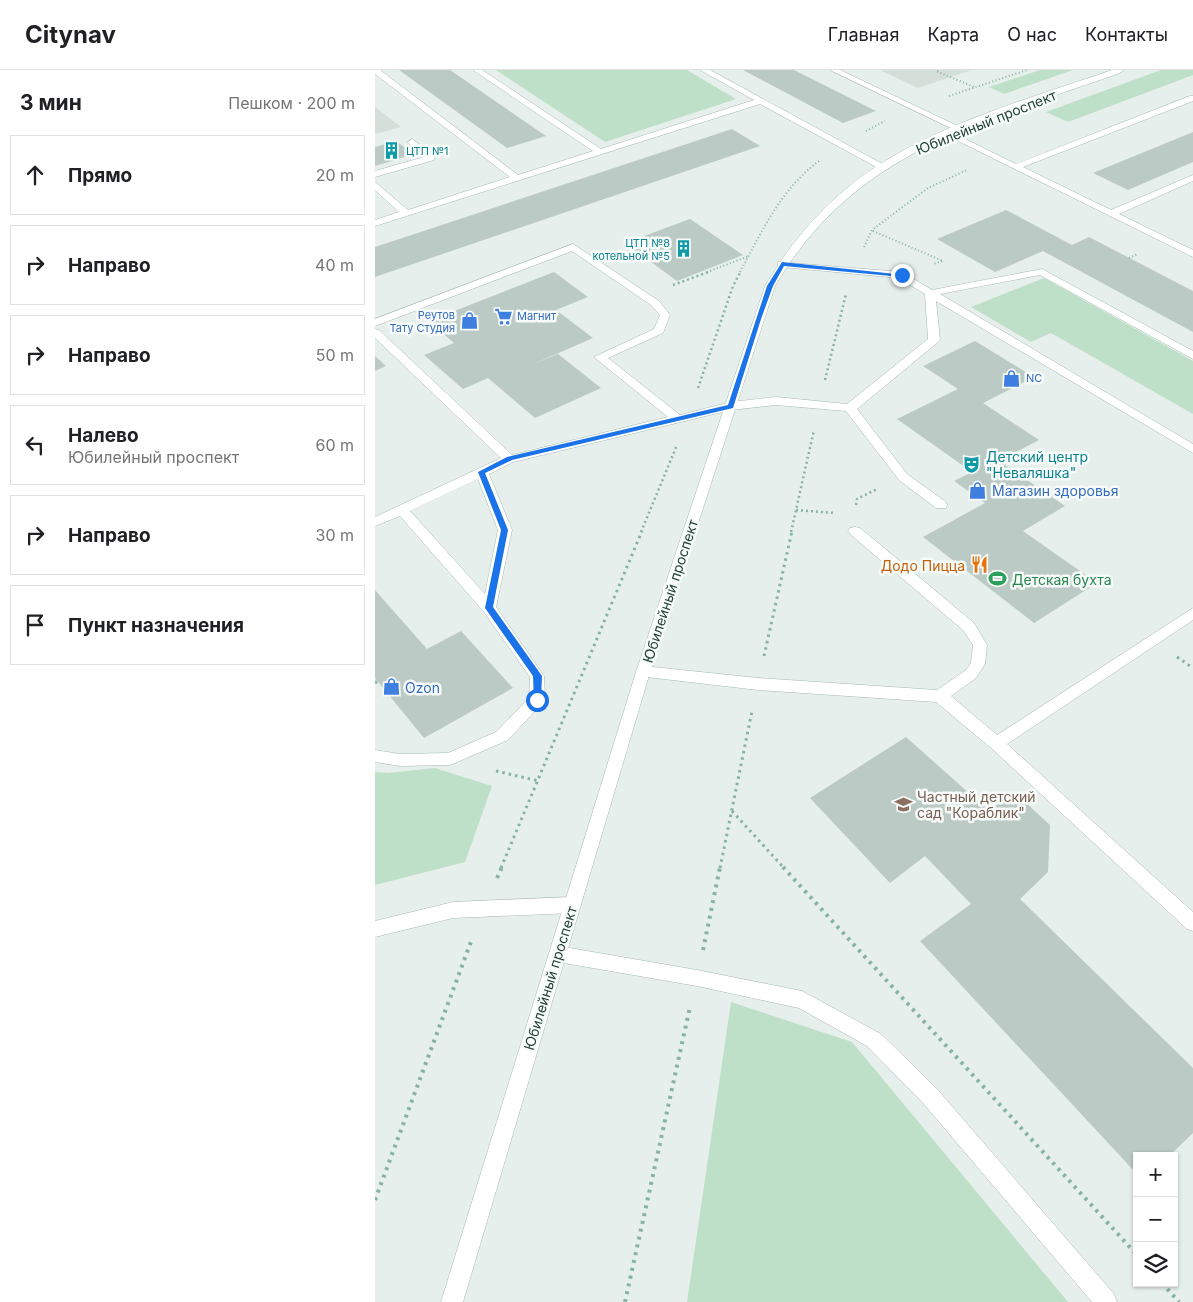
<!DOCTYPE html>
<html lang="ru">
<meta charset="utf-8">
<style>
body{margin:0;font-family:Inter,sans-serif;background:#f2f2f2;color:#202124}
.controls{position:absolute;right:15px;bottom:15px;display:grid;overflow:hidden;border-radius:0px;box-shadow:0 1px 4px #0004}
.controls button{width:45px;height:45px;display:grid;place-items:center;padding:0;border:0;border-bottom:1px solid #e0e0e0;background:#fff;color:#202124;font:25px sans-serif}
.stop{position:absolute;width:15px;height:15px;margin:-11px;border:4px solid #1a73e8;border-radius:50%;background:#fff}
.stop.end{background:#1a73e8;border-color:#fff;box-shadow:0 1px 5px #0008}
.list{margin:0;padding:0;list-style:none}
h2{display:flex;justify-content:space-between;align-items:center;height:65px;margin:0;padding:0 20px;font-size:21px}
h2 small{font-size:16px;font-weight:400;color:#757577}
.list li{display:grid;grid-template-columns:32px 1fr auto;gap:15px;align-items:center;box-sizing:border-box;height:80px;margin:0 10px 10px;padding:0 10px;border:1px solid #e0e0e0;border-radius:0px}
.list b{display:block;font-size:19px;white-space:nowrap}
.list p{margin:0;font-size:16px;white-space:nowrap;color:#757577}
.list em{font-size:16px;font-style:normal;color:#757577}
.icon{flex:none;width:28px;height:28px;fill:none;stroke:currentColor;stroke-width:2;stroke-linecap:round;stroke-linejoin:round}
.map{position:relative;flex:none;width:818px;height:1232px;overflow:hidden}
header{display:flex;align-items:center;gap:30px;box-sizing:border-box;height:70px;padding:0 25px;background:#fff;border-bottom:1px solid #e0e0e0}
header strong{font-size:24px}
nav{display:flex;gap:28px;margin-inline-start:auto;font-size:18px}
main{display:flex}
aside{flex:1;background:#fff}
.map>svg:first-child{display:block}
</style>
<header>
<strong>Citynav</strong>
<nav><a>Главная</a><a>Карта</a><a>О нас</a><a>Контакты</a></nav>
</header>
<main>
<aside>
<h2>3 мин<small>Пешком · 200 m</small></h2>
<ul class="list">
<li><svg class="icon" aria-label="ahead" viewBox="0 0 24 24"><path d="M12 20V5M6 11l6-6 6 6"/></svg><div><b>Прямо</b></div><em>20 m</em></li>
<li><svg class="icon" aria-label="right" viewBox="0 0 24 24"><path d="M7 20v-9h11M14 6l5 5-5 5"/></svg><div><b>Направо</b></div><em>40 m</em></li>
<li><svg class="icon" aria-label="right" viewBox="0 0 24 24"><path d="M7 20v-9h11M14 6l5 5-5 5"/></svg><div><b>Направо</b></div><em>50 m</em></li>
<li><svg class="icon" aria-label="left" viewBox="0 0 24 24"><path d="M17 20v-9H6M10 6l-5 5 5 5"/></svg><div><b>Налево</b><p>Юбилейный проспект</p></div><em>60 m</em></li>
<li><svg class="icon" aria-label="right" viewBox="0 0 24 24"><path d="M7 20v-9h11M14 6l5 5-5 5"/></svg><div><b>Направо</b></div><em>30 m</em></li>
<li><svg class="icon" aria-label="arrive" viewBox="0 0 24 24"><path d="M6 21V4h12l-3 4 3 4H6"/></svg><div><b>Пункт назначения</b></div></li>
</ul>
</aside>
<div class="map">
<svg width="818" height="1232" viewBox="0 0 818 1232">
<rect width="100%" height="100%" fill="#e6efeb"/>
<g fill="#d4dfda">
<polygon points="505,0 597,0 543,18"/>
<polygon points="0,37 26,57 0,64"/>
</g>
<g fill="#bfe0c8">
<polygon points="121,0 312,0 361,29 230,72"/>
<polygon points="665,0 698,0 629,24 614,17"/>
<polygon points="786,0 818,0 818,5 693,52 671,42"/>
<polygon points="669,208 818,291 818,344 676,263 656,272 596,237"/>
<polygon points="60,698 117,716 90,792 0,815 0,702 13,703"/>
<polygon points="356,932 477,972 693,1232 312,1232"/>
</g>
<g fill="#bbcac4">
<polygon points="24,0 75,0 171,66 132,78"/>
<polygon points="368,0 419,0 501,41 468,53"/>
<polygon points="357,59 385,76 0,207 0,177"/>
<polygon points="818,62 818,92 753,120 718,103"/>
<polygon points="21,71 39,84 0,96 0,77"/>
<polygon points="631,140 697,175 714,167 818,221 818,262 668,181 620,202 562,169"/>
<polygon points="315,149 368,185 302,211 250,173"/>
<polygon points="179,202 213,227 181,240 218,268 156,295 183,284 226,318 160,348 113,308 88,319 49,285 79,273 54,251"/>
<polygon points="600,271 659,307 608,333 664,370 624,391 690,436 648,461 722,513 659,553 548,467 610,433 579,411 597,402 522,349 583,319 548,296"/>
<polygon points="0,286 11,296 0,301"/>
<polygon points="0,520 52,579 86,561 138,618 49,668 0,608"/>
<polygon points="531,667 614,741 639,722 675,755 673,802 645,829 818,998 818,1063 794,1086 762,1086 762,1104 545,871 596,834 550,786 515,813 435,728"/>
</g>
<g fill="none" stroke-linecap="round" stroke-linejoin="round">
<defs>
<g id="lane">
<polygon points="0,0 5,0 143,105 218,81 98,0 107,0 226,79 379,30 325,0 335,0 513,97 511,99 505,99 385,34 0,156 0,150 24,142 0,120 0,112 33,140 135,107 0,4"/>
<polygon points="455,0 465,0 589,59 582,61"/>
<polygon points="815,26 818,26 818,31 648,97 736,140 818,105 818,111 744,144 818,180 818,187 569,64 576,62 641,94"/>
<polygon points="37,69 59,86 59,90 0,107 0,101 49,87 34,74 33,72"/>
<path d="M 198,174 L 284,231 L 295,245 L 288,263 L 233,288 L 305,345 L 356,332 L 401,327 L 472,334 L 553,269 L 550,224 L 524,208 L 407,197 L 403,196 L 403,192 L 527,202 L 557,220 L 667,199 L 818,281 L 818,289 L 665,205 L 565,224 L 818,374 L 818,383 L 561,231 L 565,270 L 563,272 L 482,339 L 532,404 L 571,432 L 572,435 L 571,438 L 561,438 L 524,410 L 471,341 L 401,335 L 356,340 L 138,392 L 114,404 L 137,460 L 121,537 L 169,606 L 170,630 L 133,670 L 80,693 L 74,695 L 25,696 L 0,692 L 0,680 L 25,684 L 73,683 L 121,662 L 154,628 L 155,607 L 109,542 L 25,446 L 0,456 L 0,447 L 126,388 L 0,268 L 0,259 L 4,260 L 137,385 L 293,347 L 219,287 L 279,259 L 285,245 L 276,235 L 197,181 L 0,256 L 0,249 ZM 103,409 L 123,460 L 110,524 L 35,441 Z"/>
<polygon points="480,457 485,458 599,553 612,575 610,594 601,608 576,626 622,665 818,538 818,550 632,674 818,842 818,861 812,859 615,677 561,632 383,620 263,606 261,602 263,598 268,596 383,608 562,620 591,600 596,593 598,575 589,561 475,464 473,461 475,458"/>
<polygon points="197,827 203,830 206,835 203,840 197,843 78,848 0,867 0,851 78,832"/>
<polygon points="183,876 322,900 427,921 506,964 562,1019 739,1224 742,1232 717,1232 548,1033 492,976 424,938 322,916 183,892 177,890 174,884 177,878"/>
</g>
<path id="secondary" d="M 737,0 L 749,0 C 743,5 732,7 725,10 C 703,17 682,25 660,32 C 550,71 462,111 400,216 L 275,602 L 88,1232 L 66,1232 L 261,602 L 390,216 C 412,179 439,145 472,118 C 543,59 651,30 737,0 Z"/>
</defs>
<use href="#lane" stroke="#a8b8b2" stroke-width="1"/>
<use href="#secondary" stroke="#a4bbb3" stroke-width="1"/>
<g stroke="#86b3a5" stroke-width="2" stroke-dasharray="1 2.5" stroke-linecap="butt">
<polyline points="563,0 561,1 599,17"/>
<polyline points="574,26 652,0"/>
<polyline points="491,61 510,51"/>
<polyline points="498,161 568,191 558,194"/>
<polyline points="489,177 497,160 553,118 592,100"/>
<polyline points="754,188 763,184"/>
<polyline points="332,202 374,186"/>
<path d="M 365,202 C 387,161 406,119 444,91"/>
</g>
<g stroke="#86b3a5" stroke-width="2.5" stroke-dasharray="2 3" stroke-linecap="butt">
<polyline points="298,215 336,201"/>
<polyline points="450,310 471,224"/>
<polyline points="323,318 358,216 366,201"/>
<polyline points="481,435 482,429 502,419"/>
<polyline points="421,440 460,443"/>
<polyline points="266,462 302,375"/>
<polyline points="416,462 439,360"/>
</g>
<g stroke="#86b3a5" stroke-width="3" stroke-dasharray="2.5 4" stroke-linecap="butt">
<polyline points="389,586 417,461"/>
<polyline points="802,587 818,598"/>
<polyline points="0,613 3,611"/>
<polyline points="121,701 164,711"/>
<polyline points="357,741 409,798"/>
<polyline points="126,798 267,461"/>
<polyline points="345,798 377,641"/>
</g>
<g stroke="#86b3a5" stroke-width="4" stroke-dasharray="3 5" stroke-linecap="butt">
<polyline points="408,797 762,1185"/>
<polyline points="122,808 127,797"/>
<polyline points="328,880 345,797"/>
<polyline points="0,1130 97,869"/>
<polyline points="787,1213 804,1232"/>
<polyline points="250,1232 315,937"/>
</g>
<use href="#lane" fill="#fff" fill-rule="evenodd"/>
<use href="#secondary" fill="#fff" fill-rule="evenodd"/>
</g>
<polygon fill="#1a73e8" points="407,192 530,205 527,207 409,196 398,216 386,249 358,338 137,390 110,403 133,460 118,537 167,606 166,630 165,632 159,632 158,606 110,538 126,460 103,402 132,387 353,335 392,216"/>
<defs>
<symbol id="building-bare" viewBox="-9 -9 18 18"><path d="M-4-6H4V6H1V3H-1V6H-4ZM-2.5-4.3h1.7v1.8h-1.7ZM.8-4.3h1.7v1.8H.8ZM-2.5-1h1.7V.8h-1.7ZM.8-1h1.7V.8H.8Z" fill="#0f9aa8" stroke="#f7fbf9" stroke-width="2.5" paint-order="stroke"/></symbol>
<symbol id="supermarket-bare" viewBox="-9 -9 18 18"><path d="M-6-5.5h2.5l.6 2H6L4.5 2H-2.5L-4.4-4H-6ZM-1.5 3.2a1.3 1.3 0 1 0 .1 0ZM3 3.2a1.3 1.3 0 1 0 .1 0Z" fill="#3f7fe0" stroke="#f7fbf9" stroke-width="2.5" paint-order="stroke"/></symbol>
<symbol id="shop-bare" viewBox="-9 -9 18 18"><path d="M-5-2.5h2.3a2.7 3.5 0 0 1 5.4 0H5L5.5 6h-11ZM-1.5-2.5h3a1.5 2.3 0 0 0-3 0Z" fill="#3f7fe0" stroke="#f7fbf9" stroke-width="2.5" paint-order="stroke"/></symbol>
<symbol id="theatre-bare" viewBox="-9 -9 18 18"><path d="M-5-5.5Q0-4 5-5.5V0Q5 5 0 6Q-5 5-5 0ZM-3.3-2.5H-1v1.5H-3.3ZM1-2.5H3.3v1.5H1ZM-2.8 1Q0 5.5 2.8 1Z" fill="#0f9aa8" stroke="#f7fbf9" stroke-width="2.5" paint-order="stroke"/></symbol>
<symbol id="restaurant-bare" viewBox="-9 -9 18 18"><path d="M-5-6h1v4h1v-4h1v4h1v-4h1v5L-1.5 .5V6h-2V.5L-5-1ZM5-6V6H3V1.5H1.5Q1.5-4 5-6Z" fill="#e8710a" stroke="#f7fbf9" stroke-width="2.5" paint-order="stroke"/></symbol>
<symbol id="stadium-bare" viewBox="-9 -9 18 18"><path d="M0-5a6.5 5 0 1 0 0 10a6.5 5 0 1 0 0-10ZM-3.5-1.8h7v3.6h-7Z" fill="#2e9e5b" stroke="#f7fbf9" stroke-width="2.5" paint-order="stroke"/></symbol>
<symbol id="school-bare" viewBox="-9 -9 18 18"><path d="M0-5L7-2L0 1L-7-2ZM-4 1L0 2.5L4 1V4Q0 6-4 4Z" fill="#8d6e63" stroke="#f7fbf9" stroke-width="2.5" paint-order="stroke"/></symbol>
</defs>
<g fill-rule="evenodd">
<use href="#building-bare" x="4" y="68" width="25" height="25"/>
<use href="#building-bare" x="296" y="166" width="25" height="25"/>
<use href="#supermarket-bare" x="116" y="234" width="25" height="25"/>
<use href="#shop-bare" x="82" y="238" width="25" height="25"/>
<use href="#shop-bare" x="624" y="296" width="25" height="25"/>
<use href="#theatre-bare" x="584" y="382" width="25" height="25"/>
<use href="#shop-bare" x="590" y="408" width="25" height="25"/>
<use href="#restaurant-bare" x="592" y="482" width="25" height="25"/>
<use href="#stadium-bare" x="610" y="496" width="25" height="25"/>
<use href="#shop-bare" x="4" y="604" width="25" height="25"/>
<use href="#school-bare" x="516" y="722" width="25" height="25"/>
</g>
<g text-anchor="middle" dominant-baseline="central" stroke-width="5" stroke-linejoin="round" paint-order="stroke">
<g font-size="11" fill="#0d838f" stroke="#f7fbf9" text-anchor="start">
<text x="31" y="81">ЦТП №1</text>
<text x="295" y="173" text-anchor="end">ЦТП №8<tspan x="295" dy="13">котельной №5</tspan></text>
</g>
<g font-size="11" fill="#366cbe" stroke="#f7fbf9" text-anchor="start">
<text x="80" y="245" text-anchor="end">Реутов<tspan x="80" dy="13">Тату Студия</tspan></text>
<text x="142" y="246">Магнит</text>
<text x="651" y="308">NC</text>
</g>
<g font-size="14" fill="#24423a" stroke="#f7fbf9">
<text transform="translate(611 52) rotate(-22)">Юбилейный проспект</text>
<text transform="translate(295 521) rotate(-72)">Юбилейный проспект</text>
<text transform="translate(175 908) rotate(-73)">Юбилейный проспект</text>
</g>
<g font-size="14" fill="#0d838f" stroke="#f7fbf9" text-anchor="start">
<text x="611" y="386">Детский центр<tspan x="611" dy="16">"Неваляшка"</tspan></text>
</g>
<g font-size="14" fill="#366cbe" stroke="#f7fbf9" text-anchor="start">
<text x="617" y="420">Магазин здоровья</text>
<text x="30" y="617">Ozon</text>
</g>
<g font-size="14" fill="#c56008" stroke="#f7fbf9" text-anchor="end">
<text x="590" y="495">Додо Пицца</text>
</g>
<g font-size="14" fill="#27864d" stroke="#f7fbf9" text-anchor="start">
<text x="637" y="509">Детская бухта</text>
</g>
<g font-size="14" fill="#785e54" stroke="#f7fbf9" text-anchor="start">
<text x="542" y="726">Частный детский<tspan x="542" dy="16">сад "Кораблик"</tspan></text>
</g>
</g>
</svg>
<div class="controls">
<button>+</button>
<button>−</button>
<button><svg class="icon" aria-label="layers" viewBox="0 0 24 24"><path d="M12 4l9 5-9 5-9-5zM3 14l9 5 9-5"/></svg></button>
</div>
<div class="stop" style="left:162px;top:630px"></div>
<div class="stop end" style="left:527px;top:205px"></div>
</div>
</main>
